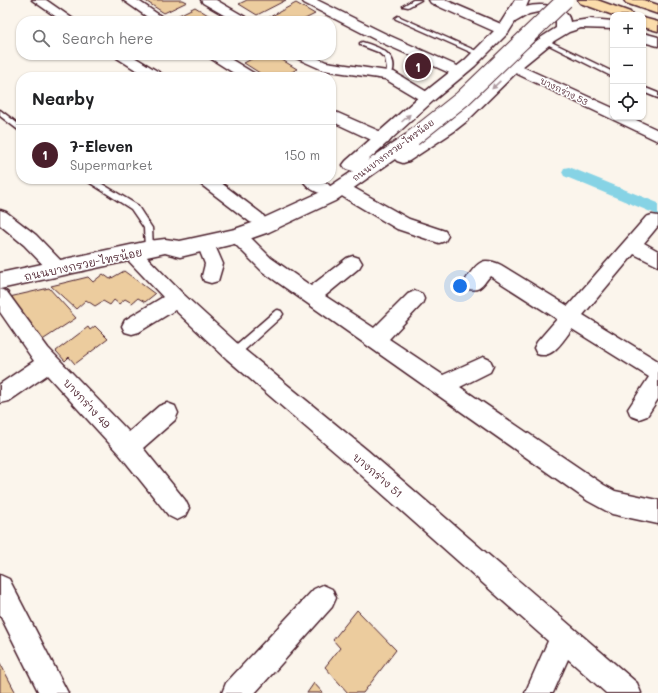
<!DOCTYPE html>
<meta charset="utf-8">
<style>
body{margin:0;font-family:Mali,"Playpen Sans Thai",sans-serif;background:#f2f2f2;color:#202124}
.controls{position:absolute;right:12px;top:12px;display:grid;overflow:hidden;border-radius:8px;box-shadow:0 1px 3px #0004}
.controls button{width:36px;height:36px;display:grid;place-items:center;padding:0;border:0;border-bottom:1px solid #e0e0e0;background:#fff;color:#202124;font:20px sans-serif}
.you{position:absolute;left:460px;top:286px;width:14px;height:14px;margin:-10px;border:3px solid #fff;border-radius:50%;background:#1a73e8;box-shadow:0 0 0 6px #1a73e833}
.badge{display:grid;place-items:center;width:26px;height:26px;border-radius:50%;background:#4a1f2b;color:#fff;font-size:13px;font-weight:700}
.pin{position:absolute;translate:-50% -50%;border:2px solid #fff;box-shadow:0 1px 4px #0006}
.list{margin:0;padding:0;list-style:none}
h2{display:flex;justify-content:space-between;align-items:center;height:52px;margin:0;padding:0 16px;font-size:17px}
h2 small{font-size:13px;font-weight:400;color:#757577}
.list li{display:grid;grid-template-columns:26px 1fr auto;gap:12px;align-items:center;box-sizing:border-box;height:60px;padding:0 16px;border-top:1px solid #e0e0e0}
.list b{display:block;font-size:15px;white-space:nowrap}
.list p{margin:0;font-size:13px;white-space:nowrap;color:#757577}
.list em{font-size:13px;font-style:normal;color:#757577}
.icon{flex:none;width:22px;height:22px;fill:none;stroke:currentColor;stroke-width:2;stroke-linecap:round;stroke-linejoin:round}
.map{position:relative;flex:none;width:658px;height:693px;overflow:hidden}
.search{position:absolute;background:#fff;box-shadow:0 1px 3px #0004;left:16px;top:16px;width:320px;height:44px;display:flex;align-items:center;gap:10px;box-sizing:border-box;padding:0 14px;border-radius:16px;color:#757577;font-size:15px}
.panel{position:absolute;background:#fff;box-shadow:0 1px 3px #0004;left:16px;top:72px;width:320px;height:112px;border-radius:16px}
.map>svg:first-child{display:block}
</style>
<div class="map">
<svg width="658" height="693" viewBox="0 0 658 693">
<rect width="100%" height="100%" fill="#fbf5ec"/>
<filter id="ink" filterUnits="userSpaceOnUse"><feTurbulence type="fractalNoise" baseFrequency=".025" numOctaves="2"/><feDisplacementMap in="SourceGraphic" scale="8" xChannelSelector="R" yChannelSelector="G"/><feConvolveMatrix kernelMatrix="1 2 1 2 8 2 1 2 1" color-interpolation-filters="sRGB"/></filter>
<g filter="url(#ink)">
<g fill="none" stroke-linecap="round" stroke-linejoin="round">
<polygon fill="#86d3e5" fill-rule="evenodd" points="569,167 658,203 658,215 564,176 562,172 564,168"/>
</g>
<g fill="#eccc9e" stroke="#4a1f2b">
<polygon points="144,0 183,0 187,2 164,13"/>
<polygon points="247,0 286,0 257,15 239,4"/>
<polygon points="296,3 315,14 301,21 270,21 266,19"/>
<polygon points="195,7 218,21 177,21 173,18"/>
<polygon points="259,55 274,55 297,69 283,77 266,77 244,63"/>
<polygon points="124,271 155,294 145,302 138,298 132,303 125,299 119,304 114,300 110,305 103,301 95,306 86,300 76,309 51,286 88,277 93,282 103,274 110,279"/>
<polygon points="49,288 76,318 41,341 5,298"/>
<polygon points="95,326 108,339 75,364 69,357 65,361 56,351 88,327 90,330"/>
<polygon points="357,610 396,650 363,693 348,693 325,667 340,648 333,640"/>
<polygon points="0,663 16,693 0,693"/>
<polygon points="314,683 323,693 307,693"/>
</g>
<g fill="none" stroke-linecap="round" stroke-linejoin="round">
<defs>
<g id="service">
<polygon points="413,0 421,0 408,7 403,6"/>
<polygon points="398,16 481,53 482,54 477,55 396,19 395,18"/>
<polygon points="545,39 613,72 613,77 543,42 542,41"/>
<path d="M 362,42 C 379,47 401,55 391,76 L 386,75 L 387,68 L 385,58 L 378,52 L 360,45 L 360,43 Z"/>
<polygon points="643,87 658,93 658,98 643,92"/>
<polygon points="0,110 21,126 21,132 0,116"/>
<polygon points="84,179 94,179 137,205 152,228 153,249 152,251 146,251 145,249 144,228 131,209"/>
<polygon points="278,310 281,311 283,314 281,317 238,356 234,357 230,356 229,353 230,350 275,311"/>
</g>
<g id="minor">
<polygon points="32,0 46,0 76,21 62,21"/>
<polygon points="123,0 137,0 168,21 153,21"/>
<polygon points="201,0 216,0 247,18 249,21 234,21 203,3"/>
<polygon points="302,0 317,0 388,35 464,69 466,72 464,75 459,76 454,75 378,41 304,3"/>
<polygon points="429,0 445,0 508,27 509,30 508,33 498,33 431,3"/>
<polygon points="115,55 131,55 162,74 164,77 147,77 117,58"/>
<polygon points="208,55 224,55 255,74 257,77 240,77 210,58"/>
<polygon points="294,55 311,55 326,62 394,72 432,95 434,98 432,101 427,102 422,101 385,79 323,70 296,58"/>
<polygon points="514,63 613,108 613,117 630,117 658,130 658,141 509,70 507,67 509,64"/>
<polygon points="331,110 388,135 391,139 388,143 383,144 378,143 331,121"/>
<polygon points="197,179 216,179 262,214 265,218 262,222 256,224 250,222 199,183"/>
<path d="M 302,179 C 314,179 325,177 332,189 L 330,193 C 319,196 307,188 302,179 Z"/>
<polygon points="341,182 347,184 409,219 445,231 448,236 445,241 439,243 397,229 335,192 333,188 335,184"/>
<polygon points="0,210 6,212 36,235 64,264 67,269 64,274 58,276 52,274 24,245 0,225"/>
<path d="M 652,215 L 658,216 L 658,226 L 644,243 L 658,251 L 658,266 L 634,254 L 583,315 L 658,361 L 658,399 L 647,416 L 639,419 L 631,416 L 628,409 L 649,377 L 572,329 C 563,340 553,360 537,354 L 534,348 L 537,342 L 557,319 L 490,276 C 482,285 480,293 466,288 L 464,283 C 468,276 477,261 486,261 C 491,261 497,263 501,265 L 568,306 L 646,217 Z"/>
<polygon points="238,229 244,231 271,258 311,286 347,258 353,256 359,258 362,263 359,268 325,296 374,328 408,294 415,291 422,294 424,299 422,304 389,339 443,375 483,357 490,360 493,366 490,372 460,387 604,485 615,491 658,500 658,524 612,514 588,501 263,272 232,241 229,236 232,231"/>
<polygon points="206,237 212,239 223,264 218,281 211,283 204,281 202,276 205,264 197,244 200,239"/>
<polygon points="132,246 138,248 183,294 241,347 367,450 637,683 641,693 606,693 568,659 553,693 525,693 548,641 351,466 227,359 175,310 139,332 132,334 125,332 122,326 125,320 163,297 126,258 123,253 126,248"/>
<polygon points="0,289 7,292 48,348 129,432 159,406 167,403 175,406 178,413 175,420 143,448 185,500 189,508 185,516 177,520 169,516 120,455 47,375 9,401 0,403 0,384 34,361 0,312"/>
<polygon points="0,575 9,579 68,693 39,693 0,615"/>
<polygon points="323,585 332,589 336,598 332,607 255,693 222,693 226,683 314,589"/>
</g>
<g id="secondary">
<path d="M 515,0 L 529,0 L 526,7 C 538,3 568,4 570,22 L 590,19 L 613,21 L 613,29 L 581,28 L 569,32 L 554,41 L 522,67 L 467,121 L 453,132 L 409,161 L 403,163 L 397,161 L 395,159 L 335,201 L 269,232 L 238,243 L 180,257 L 165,253 L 0,289 L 0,273 L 149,241 L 165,239 L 180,241 L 235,229 L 255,222 L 323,191 L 353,171 L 346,169 L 343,165 L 346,161 L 421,95 L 465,60 L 498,27 ZM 538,12 C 546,13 551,15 556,21 L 556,28 C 506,58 470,106 421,137 L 419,134 L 413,132 L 407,134 L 367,161 L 433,101 L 475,66 L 508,33 L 515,22 L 529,14 Z"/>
<polygon points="643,33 658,37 658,46 643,42"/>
</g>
<g id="primary">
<polygon points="578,0 597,0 630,12 632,15 613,15 580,3"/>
<polygon points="624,0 643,0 658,5 658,14 626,3"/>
<polygon points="643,18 658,22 658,31 643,27"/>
</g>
</defs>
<use href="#service" stroke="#4a1f2b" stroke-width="3"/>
<use href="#minor" stroke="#4a1f2b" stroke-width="3"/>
<use href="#secondary" stroke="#4a1f2b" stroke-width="3"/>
<use href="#primary" stroke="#4a1f2b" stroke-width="3"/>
<use href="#service" fill="#fff" fill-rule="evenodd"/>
<use href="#minor" fill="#fff" fill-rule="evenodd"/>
<use href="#secondary" fill="#fff" fill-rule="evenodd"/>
<use href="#primary" fill="#fbdcab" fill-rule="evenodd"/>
<defs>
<polyline id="secondary-bridge" points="413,138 462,99 565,0"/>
</defs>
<use href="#secondary-bridge" stroke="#4a1f2b" stroke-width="18" stroke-linecap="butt"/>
<use href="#secondary-bridge" stroke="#fff" stroke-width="16"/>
</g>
<defs><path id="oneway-solid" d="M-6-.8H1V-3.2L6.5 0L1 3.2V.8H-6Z"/></defs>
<g fill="#ae9aa0">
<use href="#oneway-solid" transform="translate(496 85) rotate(137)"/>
<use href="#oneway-solid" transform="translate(406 118) rotate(-42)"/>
</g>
</g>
<g text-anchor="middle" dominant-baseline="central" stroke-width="3" stroke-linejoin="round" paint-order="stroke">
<g font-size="9" fill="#4a1f2b" stroke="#fff">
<text transform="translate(564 91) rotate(26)">บางกร่าง 53</text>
<text transform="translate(393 150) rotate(-36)">ถนนบางกรวย-ไทรน้อย</text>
</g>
<g font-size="11" fill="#4a1f2b" stroke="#fff">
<text transform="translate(83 264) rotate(-12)">ถนนบางกรวย-ไทรน้อย</text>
<text transform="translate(87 403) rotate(47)">บางกร่าง 49</text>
<text transform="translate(378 475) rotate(41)">บางกร่าง 51</text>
</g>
</g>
</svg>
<div class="controls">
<button>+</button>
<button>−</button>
<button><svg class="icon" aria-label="locate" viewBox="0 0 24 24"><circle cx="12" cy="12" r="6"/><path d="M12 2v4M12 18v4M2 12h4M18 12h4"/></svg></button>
</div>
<div class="you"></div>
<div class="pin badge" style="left:418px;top:66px">1</div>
<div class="search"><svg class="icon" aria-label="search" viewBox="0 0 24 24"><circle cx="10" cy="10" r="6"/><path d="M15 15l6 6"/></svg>Search here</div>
<section class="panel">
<h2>Nearby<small></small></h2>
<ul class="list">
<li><span class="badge">1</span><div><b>7-Eleven</b><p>Supermarket</p></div><em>150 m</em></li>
</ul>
</section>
</div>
